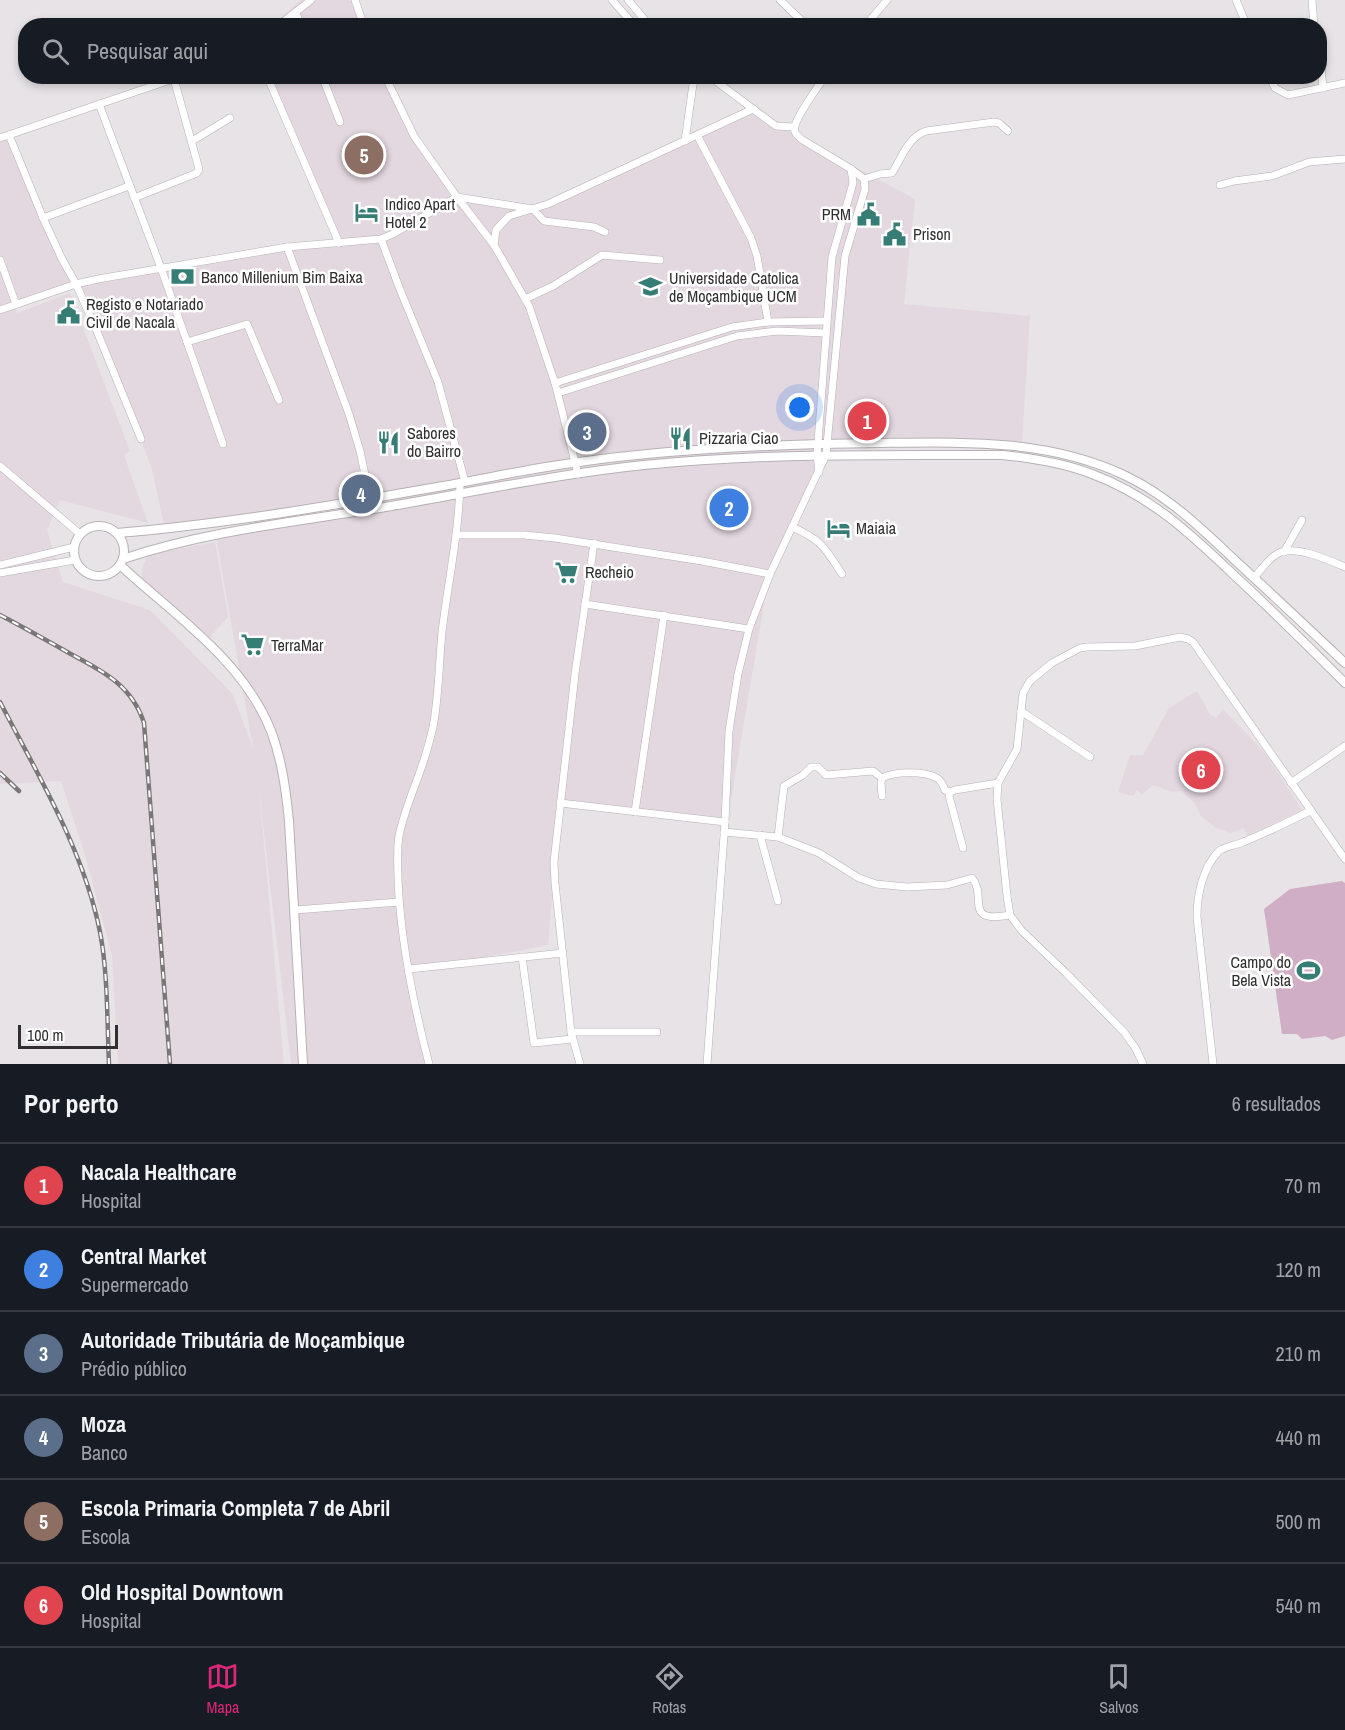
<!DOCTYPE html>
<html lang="pt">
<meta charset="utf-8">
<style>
body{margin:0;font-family:"Archivo Narrow",sans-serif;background:#20242c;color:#f1f3f6}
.scale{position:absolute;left:18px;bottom:15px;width:100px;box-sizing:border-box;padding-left:6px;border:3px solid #302e2f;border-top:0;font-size:16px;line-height:21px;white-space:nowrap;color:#302e2f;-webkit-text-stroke:4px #fff;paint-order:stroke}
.you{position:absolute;left:800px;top:408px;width:21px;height:21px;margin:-15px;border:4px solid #fff;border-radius:50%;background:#1a73e8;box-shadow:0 0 0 9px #1a73e833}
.badge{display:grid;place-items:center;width:39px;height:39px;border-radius:50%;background:#db2777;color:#fff;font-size:20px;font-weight:700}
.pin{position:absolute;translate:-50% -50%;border:3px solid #fff;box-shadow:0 2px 6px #0006}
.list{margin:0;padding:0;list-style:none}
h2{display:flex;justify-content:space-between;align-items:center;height:78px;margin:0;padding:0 24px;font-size:26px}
h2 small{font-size:20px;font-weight:400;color:#9ea1a6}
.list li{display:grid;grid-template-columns:39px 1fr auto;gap:18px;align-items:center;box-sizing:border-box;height:84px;padding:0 24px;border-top:2px solid #363941}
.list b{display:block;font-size:22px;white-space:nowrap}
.list p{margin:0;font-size:20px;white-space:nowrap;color:#9ea1a6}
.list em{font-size:20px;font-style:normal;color:#9ea1a6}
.icon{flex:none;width:33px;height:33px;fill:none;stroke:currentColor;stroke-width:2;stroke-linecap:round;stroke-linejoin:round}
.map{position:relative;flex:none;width:1345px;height:1064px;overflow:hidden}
.search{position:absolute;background:#171b24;box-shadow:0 3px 9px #0003;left:18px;right:18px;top:18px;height:66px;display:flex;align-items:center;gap:15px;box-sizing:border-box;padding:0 21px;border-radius:24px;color:#9ea1a6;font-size:22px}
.sheet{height:582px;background:#171b24}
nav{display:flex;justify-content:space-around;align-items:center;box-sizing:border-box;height:84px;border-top:2px solid #363941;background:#171b24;font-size:16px;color:#9ea1a6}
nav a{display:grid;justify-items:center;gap:3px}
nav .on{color:#db2777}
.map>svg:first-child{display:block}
</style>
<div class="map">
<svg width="1345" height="1064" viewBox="0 0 1345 1064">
<rect width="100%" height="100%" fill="#e7e3e6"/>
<g fill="#e4d8e0" fill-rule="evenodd">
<polygon points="301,0 354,0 362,26 271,26"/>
<path d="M 267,77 L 384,77 L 453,201 L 533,210 L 753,105 L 797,136 L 915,199 L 904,304 L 1030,316 L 1022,443 L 831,441 L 819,479 L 769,574 L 727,824 L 560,803 L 548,945 L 408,972 L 429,1064 L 291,1064 L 259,790 L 284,1064 L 118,1064 L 112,955 L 85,855 L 61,781 L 0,784 L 0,137 L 7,135 L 45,219 L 80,286 L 337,243 ZM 80,286 L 152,469 L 165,530 L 368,499 L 370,509 L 216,536 L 253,748 L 232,693 L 150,610 L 63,582 L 47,530 L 60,500 L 148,523 L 124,455 L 130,451 L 70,293 L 17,313 L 13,304 Z"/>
<polygon points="215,542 228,617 208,639 149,587 142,578 142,569 146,558 156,553"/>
<polygon points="1197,691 1210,714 1216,718 1223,709 1266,754 1302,810 1247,836 1244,828 1231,833 1216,828 1201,816 1195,804 1182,791 1171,792 1153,785 1142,795 1137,790 1133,796 1118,792 1130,755 1143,755 1169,708"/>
</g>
<polygon fill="#d0afc6" points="1342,881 1345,883 1345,1036 1332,1040 1325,1036 1302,1039 1297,1034 1282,1034 1264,909 1290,889"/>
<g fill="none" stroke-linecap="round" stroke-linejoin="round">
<defs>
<g id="minor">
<polyline points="355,0 364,26"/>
<polyline points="612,0 635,26"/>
<polyline points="628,0 650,26"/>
<polyline points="780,0 807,26"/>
<polyline points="1236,0 1247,26"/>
<polyline points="1312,0 1314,26"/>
<polyline points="296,13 301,26"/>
<polyline points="278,26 311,0"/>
<polyline points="865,26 887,0"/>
<polyline points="1320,58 1323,88"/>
<polyline points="267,76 339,243"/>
<polyline points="322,76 340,122"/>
<polyline points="385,76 414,136 457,197 494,245 529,306 555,383 578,474"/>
<polyline points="709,76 776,126 794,127"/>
<polyline points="1269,76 1275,88 1288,95 1345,83"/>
<polyline points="99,104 161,268 223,444"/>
<polyline points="9,135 43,218 62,259 76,284 96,329 141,439"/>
<polyline points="697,135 751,238 757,256 768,322"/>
<polyline points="0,138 182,76"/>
<polyline points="192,141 230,118"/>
<polyline points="685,141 693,84 698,76"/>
<path d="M 864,179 L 880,174 L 892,173 C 902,158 907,138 926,131 L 994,122 L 999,123 L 1008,131"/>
<polyline points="1220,185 1234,181 1272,176 1309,162 1345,159"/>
<polyline points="134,198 197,173 199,169 174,79"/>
<polyline points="43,218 129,186"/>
<polyline points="381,239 399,287 438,382 465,482"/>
<polyline points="494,245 496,230 509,216 548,204 753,109"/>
<polyline points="287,247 349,414 360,451 370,498"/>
<polyline points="0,260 16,304"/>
<polyline points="525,299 553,286 602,255 660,260"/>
<polyline points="0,310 76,284 98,279 287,247 381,239 393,234 457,197 533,209 544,221 594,227 605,232"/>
<polyline points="187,342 247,324 279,400"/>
<polyline points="555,383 732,327 768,322 826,321"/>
<polyline points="558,393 737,336 777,331 825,333"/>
<polyline points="0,466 80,534"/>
<polyline points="819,472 817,455 832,257 853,183 851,169"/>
<path d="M 792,527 C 822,540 825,548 842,574"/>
<polyline points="456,535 524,535 555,538 702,561 770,574"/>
<polyline points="1284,552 1302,520"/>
<polyline points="0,565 74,547"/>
<polyline points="0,573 75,560"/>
<path d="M 1254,578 C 1260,571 1268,559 1277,554 C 1294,544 1329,560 1345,567"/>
<polyline points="585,604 749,629"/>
<polyline points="1021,711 1090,757"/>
<polyline points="1291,783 1345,746"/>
<path d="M 882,796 L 881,782 L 882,778 C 894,771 925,771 937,778 C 942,781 943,786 945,790 L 950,792"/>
<polyline points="560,803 725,822"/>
<polyline points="635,812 664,615"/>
<path d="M 724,832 L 778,837 L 819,853 L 859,878 L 876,884 L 907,887 L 947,885 L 972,878 C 988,897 962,924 1010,915"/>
<polyline points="760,835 778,901"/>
<polyline points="778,837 784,786 803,775 811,767 818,767 826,775 873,771 882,778"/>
<polyline points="963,848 949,796 950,792 955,790 998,783"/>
<polyline points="295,910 399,902"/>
<polyline points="522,957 534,1043 572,1039"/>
<polyline points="409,969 563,953"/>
<polyline points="571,1032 657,1032"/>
<path d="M 429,1064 C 411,995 395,915 398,844 C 399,827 406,812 411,796 C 420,773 428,750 433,727 C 439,695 439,663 442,632 C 448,582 459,533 460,483"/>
<polyline points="580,1064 571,1032 555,883 554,862 575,674 594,543"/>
<path d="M 707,1064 L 725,822 L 729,731 L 738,674 L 749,629 L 770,574 L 826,455 L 845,256 L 865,189 L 864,179 L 851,169 L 801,139 C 797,135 793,132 795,126 C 798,113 817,89 825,76"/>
<polyline points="1143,1064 1136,1049 1124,1032 1066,973 1022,931 1010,915 1007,896 997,799 998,783 1017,749 1023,693 1030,681 1052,663 1080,648 1087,647 1135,646 1180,637 1188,639 1193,642 1345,859"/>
<path d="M 1213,1064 L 1197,917 C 1197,896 1202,869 1218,852 C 1224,846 1235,846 1243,842 C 1266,833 1288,822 1310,811"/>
</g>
<g id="major">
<circle cx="99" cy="551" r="25"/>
<path d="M 117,533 C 226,524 335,505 443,486 C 488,478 533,468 579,462 C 679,448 780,444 881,443 C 964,442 1049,439 1126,476 C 1170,497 1204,531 1239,564 C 1275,597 1310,630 1345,663"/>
<path d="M 123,559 C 206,531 294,522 380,508 C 468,493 556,474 644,465 C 763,453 882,455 1002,455 C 1032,458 1063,463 1092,474 C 1151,496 1191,534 1236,577 C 1273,611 1309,647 1345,683"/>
<path d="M 120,565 C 174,615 243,660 271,731 C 282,760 286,791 289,821 L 303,1064"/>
</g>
</defs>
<use href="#minor" stroke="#b6b1b4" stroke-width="8"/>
<use href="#major" stroke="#b6b1b4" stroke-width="10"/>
<use href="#minor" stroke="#fff" stroke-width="7"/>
<use href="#major" stroke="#fff" stroke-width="8"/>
<defs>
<g id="rail">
<path d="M 0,615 C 23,627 46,640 69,653 C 101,670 132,685 144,723 L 170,1064"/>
<path d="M 0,702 C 38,775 84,851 100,932 C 108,973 107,1022 109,1064"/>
<polyline points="0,773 19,791"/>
</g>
</defs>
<use href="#rail" stroke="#7a7779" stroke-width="4.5"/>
<use href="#rail" stroke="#fff" stroke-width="2" stroke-dasharray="7" stroke-linecap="butt"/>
</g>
<defs>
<symbol id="hotel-bare" viewBox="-9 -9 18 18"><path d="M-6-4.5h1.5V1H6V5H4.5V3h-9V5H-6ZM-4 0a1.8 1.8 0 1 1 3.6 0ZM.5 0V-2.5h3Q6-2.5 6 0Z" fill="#367d75" stroke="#fff" stroke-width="2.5" paint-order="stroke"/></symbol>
<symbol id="civic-bare" viewBox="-9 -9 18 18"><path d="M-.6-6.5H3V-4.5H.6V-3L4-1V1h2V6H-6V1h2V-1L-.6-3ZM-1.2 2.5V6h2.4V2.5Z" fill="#367d75" stroke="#fff" stroke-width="2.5" paint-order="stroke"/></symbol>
<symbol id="bank-bare" viewBox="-9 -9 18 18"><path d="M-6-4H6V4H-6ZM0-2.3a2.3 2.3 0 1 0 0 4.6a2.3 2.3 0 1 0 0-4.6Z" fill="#367d75" stroke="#fff" stroke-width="2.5" paint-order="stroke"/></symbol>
<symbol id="university-bare" viewBox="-9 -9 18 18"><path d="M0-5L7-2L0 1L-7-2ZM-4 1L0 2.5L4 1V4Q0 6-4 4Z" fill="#367d75" stroke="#fff" stroke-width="2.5" paint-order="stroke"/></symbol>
<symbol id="restaurant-bare" viewBox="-9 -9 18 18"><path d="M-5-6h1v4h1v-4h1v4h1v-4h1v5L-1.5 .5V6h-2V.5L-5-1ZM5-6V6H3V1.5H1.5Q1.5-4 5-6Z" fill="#367d75" stroke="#fff" stroke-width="2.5" paint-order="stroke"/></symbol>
<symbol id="supermarket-bare" viewBox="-9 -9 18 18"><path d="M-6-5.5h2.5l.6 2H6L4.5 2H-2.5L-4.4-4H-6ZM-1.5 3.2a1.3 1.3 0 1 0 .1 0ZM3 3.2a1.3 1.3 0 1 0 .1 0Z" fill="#367d75" stroke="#fff" stroke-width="2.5" paint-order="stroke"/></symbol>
<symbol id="stadium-bare" viewBox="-9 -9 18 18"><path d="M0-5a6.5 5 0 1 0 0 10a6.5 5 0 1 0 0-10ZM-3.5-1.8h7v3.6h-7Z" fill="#367d75" stroke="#fff" stroke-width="2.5" paint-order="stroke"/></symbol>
</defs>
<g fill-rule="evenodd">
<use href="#hotel-bare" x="350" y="196" width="33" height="33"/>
<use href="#civic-bare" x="852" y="198" width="33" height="33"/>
<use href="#civic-bare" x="878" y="218" width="33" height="33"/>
<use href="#bank-bare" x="166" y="260" width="33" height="33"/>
<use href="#university-bare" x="634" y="270" width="33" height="33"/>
<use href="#civic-bare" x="52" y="296" width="33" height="33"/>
<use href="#restaurant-bare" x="664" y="422" width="33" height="33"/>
<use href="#restaurant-bare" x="372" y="426" width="33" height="33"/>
<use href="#hotel-bare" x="822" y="512" width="33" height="33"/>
<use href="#supermarket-bare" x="550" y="556" width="33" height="33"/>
<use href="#supermarket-bare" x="236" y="628" width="33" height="33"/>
<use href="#stadium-bare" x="1292" y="954" width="33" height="33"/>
</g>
<g text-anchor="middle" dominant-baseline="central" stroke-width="5" stroke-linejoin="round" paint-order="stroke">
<g font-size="16" fill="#302e2f" stroke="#fff" text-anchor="start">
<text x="385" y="204">Indico Apart<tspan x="385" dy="18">Hotel 2</tspan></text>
<text x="851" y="214" text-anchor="end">PRM</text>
<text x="913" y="234">Prison</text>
<text x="201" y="277">Banco Millenium Bim Baixa</text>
<text x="669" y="278">Universidade Catolica<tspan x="669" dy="18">de Moçambique UCM</tspan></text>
<text x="86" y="304">Registo e Notariado<tspan x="86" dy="18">Civil de Nacala</tspan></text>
<text x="407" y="433">Sabores<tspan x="407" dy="18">do Bairro</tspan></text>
<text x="699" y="438">Pizzaria Ciao</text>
<text x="856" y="528">Maiaia</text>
<text x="585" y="572">Recheio</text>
<text x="271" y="645">TerraMar</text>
<text x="1291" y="962" text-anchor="end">Campo do<tspan x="1291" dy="18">Bela Vista</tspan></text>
</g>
</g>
</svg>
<div class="scale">100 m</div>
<div class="you"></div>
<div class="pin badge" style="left:867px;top:421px;background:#e0444e">1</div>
<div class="pin badge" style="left:729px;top:508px;background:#3f7fe0">2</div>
<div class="pin badge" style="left:587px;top:432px;background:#5c6f8a">3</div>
<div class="pin badge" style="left:361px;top:494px;background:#5c6f8a">4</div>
<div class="pin badge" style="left:364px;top:155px;background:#8d6e63">5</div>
<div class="pin badge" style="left:1201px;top:770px;background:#e0444e">6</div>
<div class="search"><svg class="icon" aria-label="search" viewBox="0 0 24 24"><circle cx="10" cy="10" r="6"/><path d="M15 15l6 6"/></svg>Pesquisar aqui</div>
</div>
<section class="sheet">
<h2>Por perto<small>6 resultados</small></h2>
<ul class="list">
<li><span class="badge" style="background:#e0444e">1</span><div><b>Nacala Healthcare</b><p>Hospital</p></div><em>70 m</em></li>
<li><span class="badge" style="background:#3f7fe0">2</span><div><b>Central Market</b><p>Supermercado</p></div><em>120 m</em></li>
<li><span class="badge" style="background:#5c6f8a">3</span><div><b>Autoridade Tributária de Moçambique</b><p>Prédio público</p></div><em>210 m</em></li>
<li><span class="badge" style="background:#5c6f8a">4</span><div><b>Moza</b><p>Banco</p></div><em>440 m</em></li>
<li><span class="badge" style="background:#8d6e63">5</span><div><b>Escola Primaria Completa 7 de Abril</b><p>Escola</p></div><em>500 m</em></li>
<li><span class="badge" style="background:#e0444e">6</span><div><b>Old Hospital Downtown</b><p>Hospital</p></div><em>540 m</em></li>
</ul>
</section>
<nav>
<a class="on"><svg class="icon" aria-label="map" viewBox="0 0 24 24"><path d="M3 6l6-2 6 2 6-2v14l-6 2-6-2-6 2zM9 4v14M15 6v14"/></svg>Mapa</a>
<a><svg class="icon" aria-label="directions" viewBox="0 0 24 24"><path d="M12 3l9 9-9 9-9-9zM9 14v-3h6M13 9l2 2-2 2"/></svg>Rotas</a>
<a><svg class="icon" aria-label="saved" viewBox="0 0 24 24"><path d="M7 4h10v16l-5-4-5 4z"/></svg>Salvos</a>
</nav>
